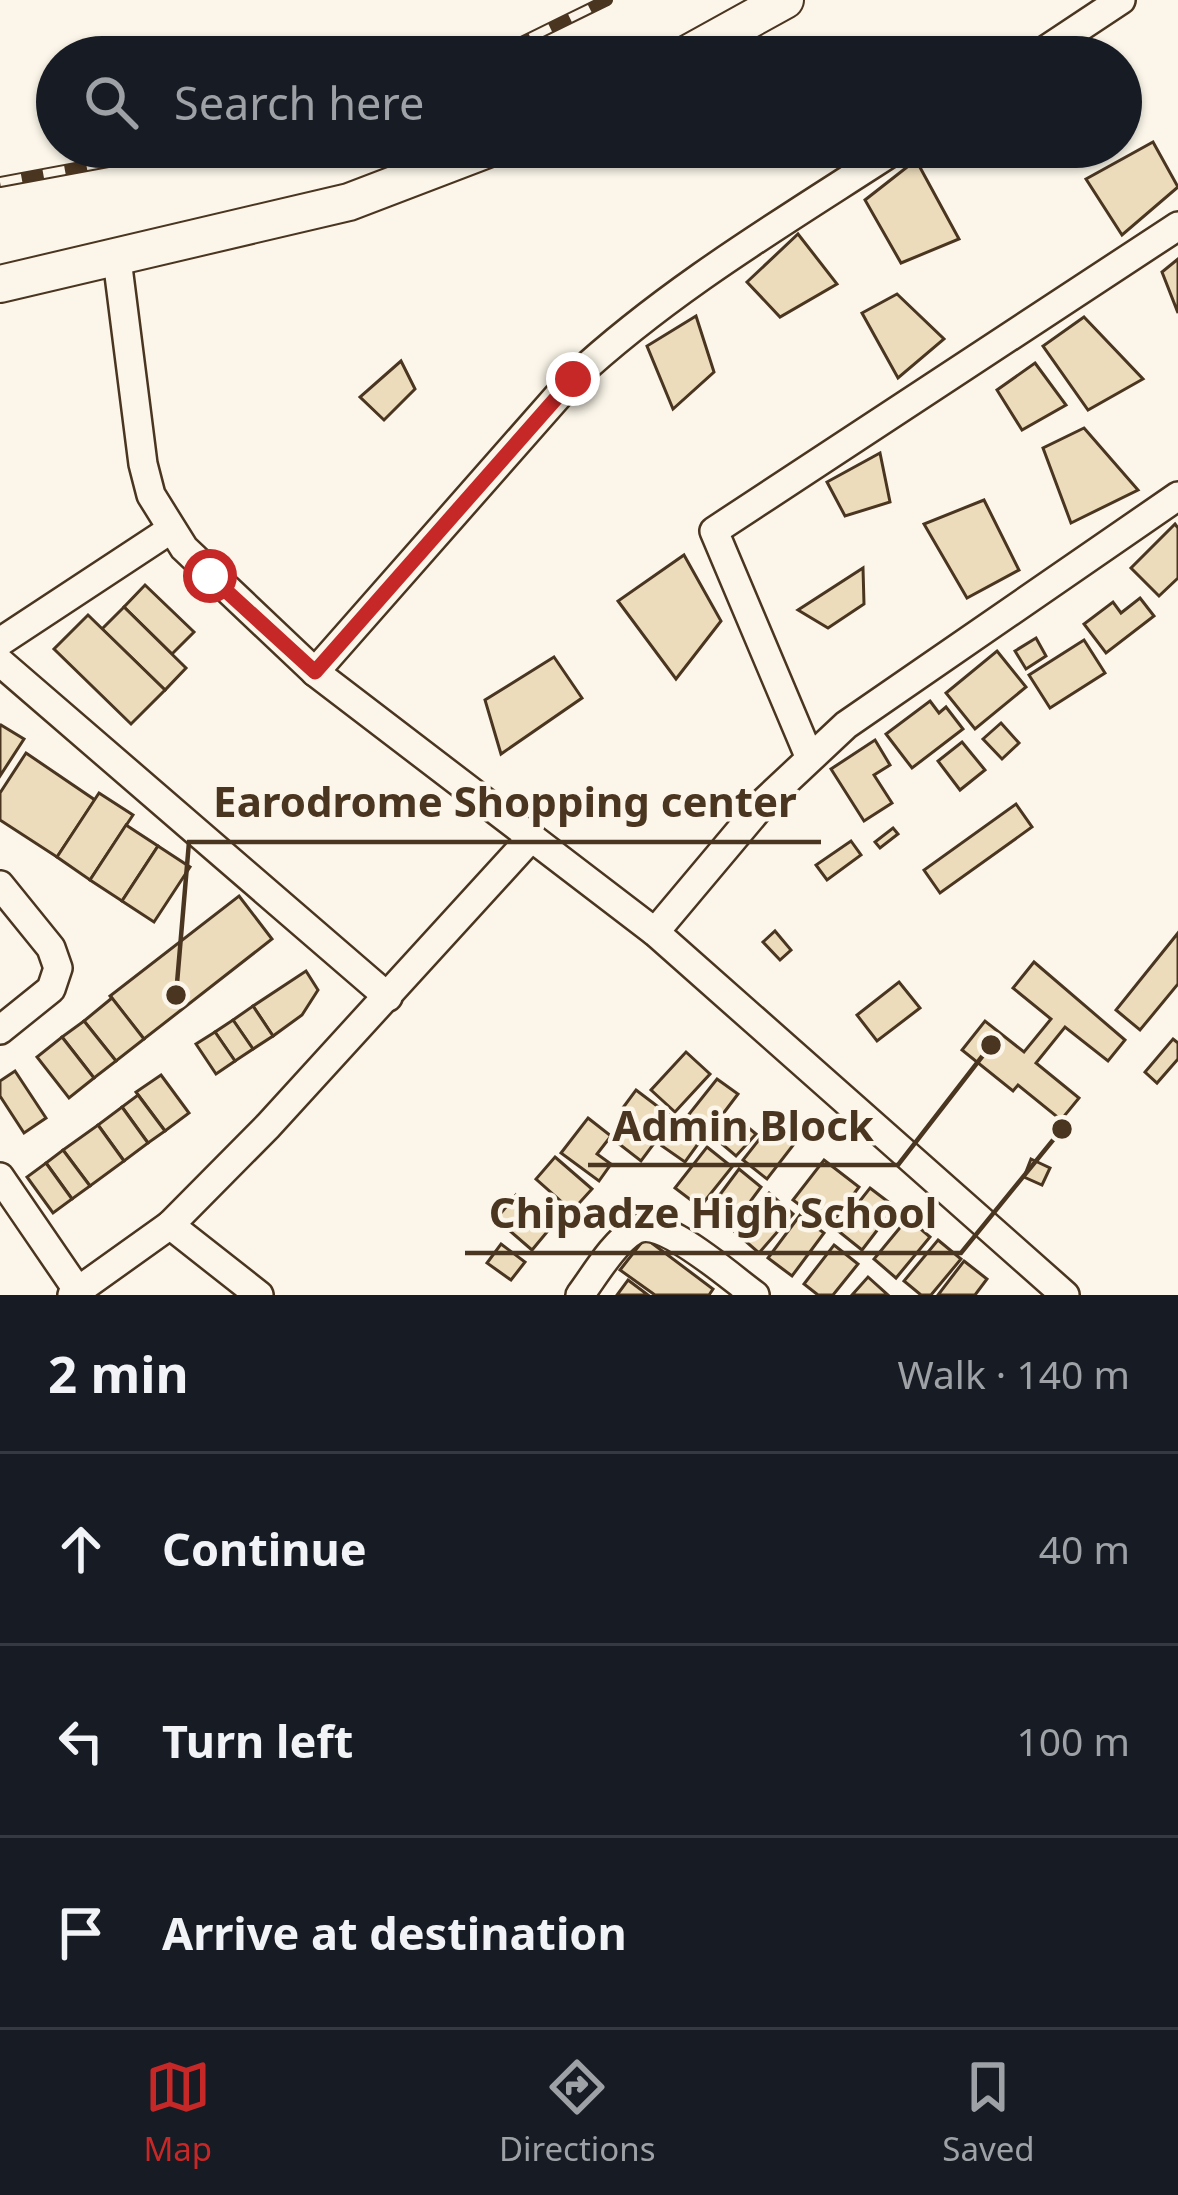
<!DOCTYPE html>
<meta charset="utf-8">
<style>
body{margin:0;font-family:"Noto Sans",sans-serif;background:#20242c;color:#f1f3f6}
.stop{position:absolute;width:36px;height:36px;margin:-27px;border:9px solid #c62828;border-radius:50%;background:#fff}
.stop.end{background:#c62828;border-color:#fff;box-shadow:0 3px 12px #0008}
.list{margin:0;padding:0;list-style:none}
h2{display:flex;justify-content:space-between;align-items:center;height:156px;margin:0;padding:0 48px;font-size:51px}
h2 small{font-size:39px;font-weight:400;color:#9ea1a6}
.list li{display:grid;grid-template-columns:78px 1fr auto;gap:36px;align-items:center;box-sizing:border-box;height:192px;padding:0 48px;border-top:3px solid #363941}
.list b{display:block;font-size:45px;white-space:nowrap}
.list em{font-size:39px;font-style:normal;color:#9ea1a6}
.icon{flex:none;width:66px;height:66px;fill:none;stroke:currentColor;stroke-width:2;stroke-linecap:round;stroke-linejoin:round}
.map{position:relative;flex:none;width:1178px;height:1295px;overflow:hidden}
.search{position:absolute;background:#171b24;box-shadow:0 3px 9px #0004;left:36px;right:36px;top:36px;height:132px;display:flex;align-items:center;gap:30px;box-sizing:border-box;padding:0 42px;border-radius:66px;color:#9ea1a6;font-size:45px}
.sheet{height:732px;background:#171b24}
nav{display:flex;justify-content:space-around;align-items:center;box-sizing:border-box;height:168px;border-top:3px solid #363941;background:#171b24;font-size:33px;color:#9ea1a6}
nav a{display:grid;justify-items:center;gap:6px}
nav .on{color:#c62828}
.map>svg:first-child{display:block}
</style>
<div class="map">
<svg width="1178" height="1295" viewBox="0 0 1178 1295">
<rect width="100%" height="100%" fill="#fbf6e9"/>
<g fill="#ecdcbc" stroke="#4a3520" stroke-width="3">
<polygon points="1153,142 1178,187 1122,235 1086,179"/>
<polygon points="916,160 959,239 901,263 865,200"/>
<polygon points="798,234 837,284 780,317 747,282"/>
<polygon points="1178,259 1178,313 1162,272"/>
<polygon points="897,294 944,339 898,378 862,313"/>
<polygon points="696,316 714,372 673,409 647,346"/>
<polygon points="1084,317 1143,379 1088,410 1043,346"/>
<polygon points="401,361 415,389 384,420 360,397"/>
<polygon points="1035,363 1066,405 1022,430 997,390"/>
<polygon points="1084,428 1138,490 1071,523 1043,448"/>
<polygon points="880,453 890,502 845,516 827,482"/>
<polygon points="984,500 1019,570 967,598 924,524"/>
<polygon points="1175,524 1178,528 1178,578 1159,596 1131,568"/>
<polygon points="684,555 721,621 676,679 618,601"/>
<polygon points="863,568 864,604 828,628 798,610"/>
<polygon points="145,585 194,632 172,654 124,607"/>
<polygon points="1140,598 1154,616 1106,653 1084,624 1113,602 1121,613"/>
<polygon points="124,607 186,668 165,690 102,629"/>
<polygon points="88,615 165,690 131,724 54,649"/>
<polygon points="1036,638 1046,656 1026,669 1015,651"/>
<polygon points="1084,640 1105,673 1050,708 1029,675"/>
<polygon points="997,651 1026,687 975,729 946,693"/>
<polygon points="554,657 582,698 501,754 485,700"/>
<polygon points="930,701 939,713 946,707 963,729 912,768 886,734"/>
<polygon points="1001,723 1019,743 1002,759 983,739"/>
<polygon points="1,725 24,739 0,776 0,726"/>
<polygon points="875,740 890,765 874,775 892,803 864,821 831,769"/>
<polygon points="962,742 985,770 960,790 938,761"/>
<polygon points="26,753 95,800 57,857 0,820 0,793"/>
<polygon points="99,793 133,815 90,880 57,857"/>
<polygon points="1016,804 1032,827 940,893 924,870"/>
<polygon points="126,825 158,846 122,901 90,880"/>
<polygon points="893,828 898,834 880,848 875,842"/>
<polygon points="851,841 861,855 827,880 816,865"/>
<polygon points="158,846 190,867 154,922 122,901"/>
<polygon points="239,896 272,939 144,1039 110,996"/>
<polygon points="775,931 791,950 780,960 763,942"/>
<polygon points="1178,933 1178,984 1140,1030 1116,1010"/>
<polygon points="1034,962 1125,1040 1108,1061 1065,1027 1036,1063 1079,1098 1061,1120 1018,1085 1013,1091 962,1050 985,1021 1024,1052 1051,1019 1013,988"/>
<polygon points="306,971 318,990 302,1015 273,1036 253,1006"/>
<polygon points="899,982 920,1008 877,1041 857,1015"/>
<polygon points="112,998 144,1039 116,1061 84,1021"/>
<polygon points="253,1006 273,1036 253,1049 233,1020"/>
<polygon points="233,1020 253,1049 235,1061 215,1032"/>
<polygon points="84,1021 116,1061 94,1078 62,1037"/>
<polygon points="215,1032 235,1061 216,1074 196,1044"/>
<polygon points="62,1037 94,1078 69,1098 37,1057"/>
<polygon points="1173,1039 1178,1043 1178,1059 1157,1083 1145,1072"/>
<polygon points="686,1052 710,1074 675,1112 651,1090"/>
<polygon points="15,1071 46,1118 24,1133 0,1096 0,1081"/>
<polygon points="161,1075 189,1113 165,1131 136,1092"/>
<polygon points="717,1079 738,1094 707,1135 686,1118"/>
<polygon points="636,1090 673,1118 641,1161 614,1140 632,1117 622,1109"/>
<polygon points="138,1095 165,1131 148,1143 122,1107"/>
<polygon points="122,1107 148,1143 124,1161 98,1125"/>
<polygon points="734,1116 756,1134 736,1156 715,1138"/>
<polygon points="777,1117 801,1135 767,1179 743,1160"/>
<polygon points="588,1118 611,1136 597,1154 611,1164 599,1181 561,1153"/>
<polygon points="98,1125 124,1161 90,1186 63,1150"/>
<polygon points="676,1127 698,1144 685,1162 662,1146"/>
<polygon points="707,1147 732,1167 700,1207 675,1188"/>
<polygon points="63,1150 90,1186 72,1199 46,1163"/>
<polygon points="555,1157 592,1189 572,1211 536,1179"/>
<polygon points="1031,1159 1050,1168 1042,1185 1024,1177"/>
<polygon points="824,1160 859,1187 829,1227 793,1200"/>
<polygon points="46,1163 72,1199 53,1213 27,1177"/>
<polygon points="739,1169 761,1187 730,1229 707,1212"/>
<polygon points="870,1188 895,1207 862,1250 837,1230"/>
<polygon points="769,1193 793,1214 759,1253 735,1232"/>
<polygon points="516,1195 552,1226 532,1250 496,1219"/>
<polygon points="800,1215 824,1233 792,1276 768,1258"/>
<polygon points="908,1218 930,1237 896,1278 874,1259"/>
<polygon points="645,1238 713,1289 709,1295 655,1295 620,1270"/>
<polygon points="938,1240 961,1259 931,1295 921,1295 904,1281"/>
<polygon points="501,1244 525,1262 511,1280 487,1263"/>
<polygon points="834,1245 858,1264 833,1295 818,1295 804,1284"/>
<polygon points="964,1261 987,1279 975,1295 938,1295"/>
<polygon points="868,1277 888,1295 852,1295"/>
<polygon points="628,1280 648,1295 617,1295"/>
</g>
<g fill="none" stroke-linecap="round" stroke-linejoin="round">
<defs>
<g id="minor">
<polyline points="1035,57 1121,0"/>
<polyline points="117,259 143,464 151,495 184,548 315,672 655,932 1065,1295"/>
<polyline points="0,642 170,530"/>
<polyline points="0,662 388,997"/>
<path d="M 315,672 L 573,379 C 671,288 787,220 899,147"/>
<polyline points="809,756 714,531 1178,226"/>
<polyline points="0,885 51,948 58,968 51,989 0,1030"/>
<polyline points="655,932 765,801 846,725 1178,496"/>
<polyline points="0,1177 78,1291"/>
<polyline points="170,1225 259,1295"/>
<polyline points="72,1295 170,1225 268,1126 531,838"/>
<path d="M 580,1295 C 595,1275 613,1243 635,1230 C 662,1215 731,1278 755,1295"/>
</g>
<g id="major">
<polyline points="682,57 785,0"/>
<polyline points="0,284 349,202 493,147"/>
</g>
</defs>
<use href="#minor" stroke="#4a3520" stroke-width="32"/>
<use href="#major" stroke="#4a3520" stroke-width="40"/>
<use href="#minor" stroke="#fbf6e9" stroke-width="27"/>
<use href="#major" stroke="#fbf6e9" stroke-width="36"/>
<defs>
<g id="rail">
<polyline points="491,57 607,0"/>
<polyline points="0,182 189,147"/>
</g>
</defs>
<use href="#rail" stroke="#4a3520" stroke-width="12"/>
<use href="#rail" stroke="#fbf6e9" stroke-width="8" stroke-dasharray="22" stroke-linecap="butt"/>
</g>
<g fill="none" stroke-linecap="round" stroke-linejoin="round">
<polyline stroke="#c62828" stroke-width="15" points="210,576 315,672 573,379"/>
</g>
<path fill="none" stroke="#4a3520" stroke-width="4.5" d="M176 995L189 842H821M991 1045L898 1165H588M1062 1129L961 1253H465"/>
<g fill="#4a3520" stroke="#fbf6e9" stroke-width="4.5">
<circle cx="176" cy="995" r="12"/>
<circle cx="991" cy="1045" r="12"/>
<circle cx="1062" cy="1129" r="12"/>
</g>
<g font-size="42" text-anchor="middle" font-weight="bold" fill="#4a3520" stroke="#fbf6e9" stroke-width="9" stroke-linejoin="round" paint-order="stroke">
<text x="505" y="817">Earodrome Shopping center</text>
<text x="743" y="1141">Admin Block</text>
<text x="713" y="1228">Chipadze High School</text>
</g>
</svg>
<div class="stop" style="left:210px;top:576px"></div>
<div class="stop end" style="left:573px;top:379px"></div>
<div class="search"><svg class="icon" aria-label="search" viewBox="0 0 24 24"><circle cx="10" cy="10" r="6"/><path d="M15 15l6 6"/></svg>Search here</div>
</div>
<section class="sheet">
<h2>2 min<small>Walk · 140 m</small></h2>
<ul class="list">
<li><svg class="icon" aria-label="ahead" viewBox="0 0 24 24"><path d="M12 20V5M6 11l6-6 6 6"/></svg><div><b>Continue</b></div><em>40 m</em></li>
<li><svg class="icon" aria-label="left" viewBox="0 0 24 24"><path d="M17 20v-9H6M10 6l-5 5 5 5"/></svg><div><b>Turn left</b></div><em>100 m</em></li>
<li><svg class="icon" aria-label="arrive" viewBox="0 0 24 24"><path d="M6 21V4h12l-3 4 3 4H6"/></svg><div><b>Arrive at destination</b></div></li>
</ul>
</section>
<nav>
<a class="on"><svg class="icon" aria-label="map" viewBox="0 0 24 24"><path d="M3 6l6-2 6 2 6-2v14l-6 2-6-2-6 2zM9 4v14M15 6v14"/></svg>Map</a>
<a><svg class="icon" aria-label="directions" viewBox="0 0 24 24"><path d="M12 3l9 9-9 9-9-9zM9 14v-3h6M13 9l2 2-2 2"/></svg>Directions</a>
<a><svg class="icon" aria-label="saved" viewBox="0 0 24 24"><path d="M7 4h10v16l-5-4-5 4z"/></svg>Saved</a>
</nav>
